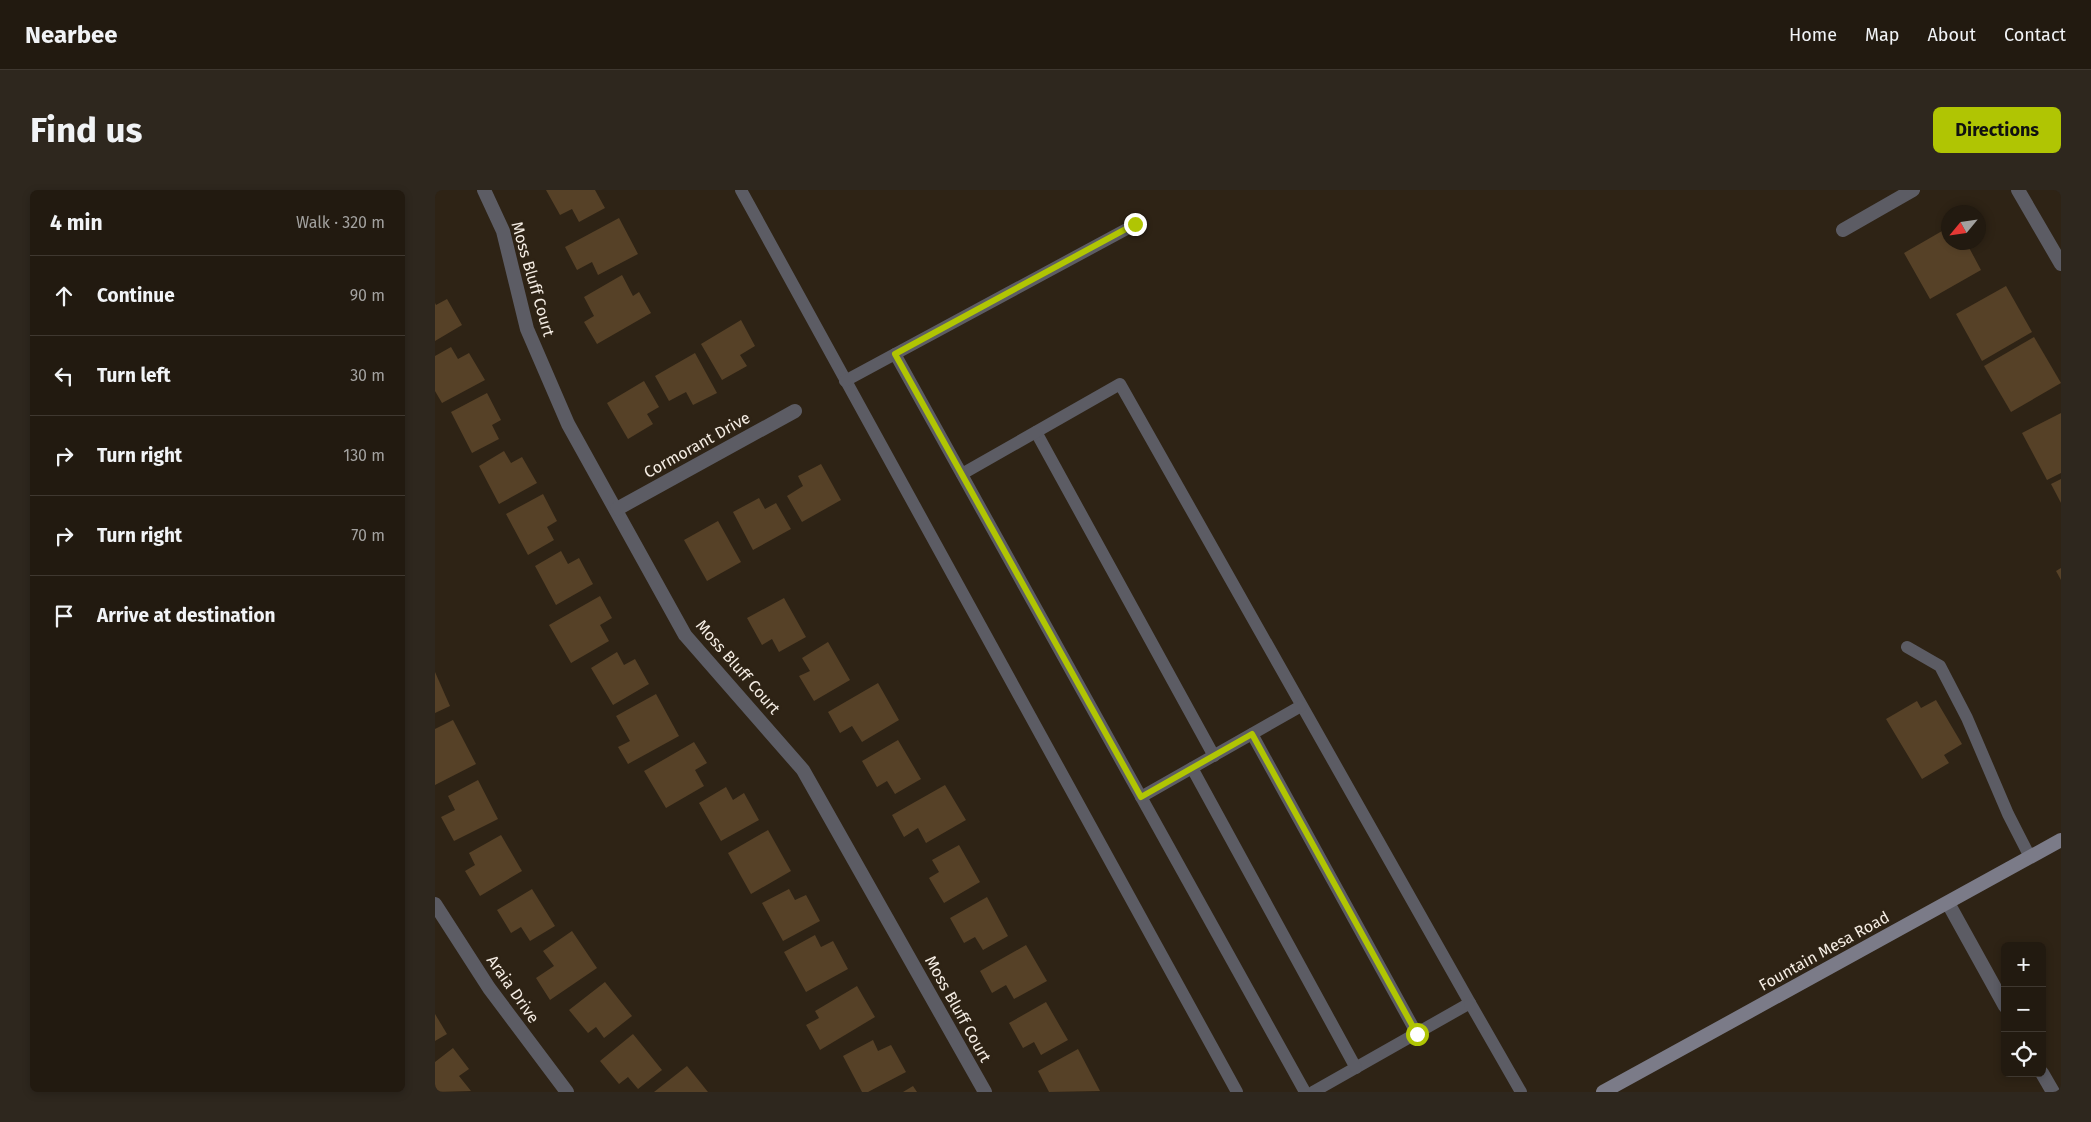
<!DOCTYPE html>
<meta charset="utf-8">
<style>
body{margin:0;font-family:"Fira Sans",sans-serif;background:#2e271e;color:#f1f3f6}
.controls{position:absolute;right:15px;bottom:15px;display:grid;overflow:hidden;border-radius:8px;box-shadow:0 2px 8px #0003}
.controls button{width:45px;height:45px;display:grid;place-items:center;padding:0;border:0;border-bottom:1px solid #3f3830;background:#221a10;color:#f1f3f6;font:25px sans-serif}
.compass{position:absolute;left:1506px;top:15px;width:45px;height:45px;border-radius:50%;background:#221a10;box-shadow:0 2px 8px #0003;rotate:241deg}
.stop{position:absolute;width:15px;height:15px;margin:-11px;border:4px solid #b0c503;border-radius:50%;background:#fff}
.stop.end{background:#b0c503;border-color:#fff;box-shadow:0 1px 5px #0008}
.list{margin:0;padding:0;list-style:none}
h2{display:flex;justify-content:space-between;align-items:center;height:65px;margin:0;padding:0 20px;font-size:21px}
h2 small{font-size:16px;font-weight:400;color:#a2a19f}
.list li{display:grid;grid-template-columns:32px 1fr auto;gap:15px;align-items:center;box-sizing:border-box;height:80px;padding:0 20px;border-top:1px solid #3f3830}
.list b{display:block;font-size:19px;white-space:nowrap}
.list em{font-size:16px;font-style:normal;color:#a2a19f}
.icon{flex:none;width:28px;height:28px;fill:none;stroke:currentColor;stroke-width:2;stroke-linecap:round;stroke-linejoin:round}
.map{position:relative;flex:none;width:1626px;height:902px;overflow:hidden;border-radius:8px}
header{display:flex;align-items:center;gap:30px;box-sizing:border-box;height:70px;padding:0 25px;background:#221a10;border-bottom:1px solid #3f3830}
header strong{font-size:24px}
nav{display:flex;gap:28px;margin-inline-start:auto;font-size:18px}
.intro{display:flex;align-items:center;justify-content:space-between;box-sizing:border-box;height:120px;padding:0 30px}
h1{margin:0;font-size:35px}
.button{padding:12px 22px;border-radius:8px;background:#b0c503;color:#111;font-size:18px;font-weight:700}
main{display:flex;gap:30px;padding:0 30px}
aside{flex:1;background:#221a10;border-radius:8px;box-shadow:0 2px 8px #0003}
.map>svg:first-child{display:block}
</style>
<header>
<strong>Nearbee</strong>
<nav><a>Home</a><a>Map</a><a>About</a><a>Contact</a></nav>
</header>
<div class="intro"><h1>Find us</h1><a class="button">Directions</a></div>
<main>
<aside>
<h2>4 min<small>Walk · 320 m</small></h2>
<ul class="list">
<li><svg class="icon" aria-label="ahead" viewBox="0 0 24 24"><path d="M12 20V5M6 11l6-6 6 6"/></svg><div><b>Continue</b></div><em>90 m</em></li>
<li><svg class="icon" aria-label="left" viewBox="0 0 24 24"><path d="M17 20v-9H6M10 6l-5 5 5 5"/></svg><div><b>Turn left</b></div><em>30 m</em></li>
<li><svg class="icon" aria-label="right" viewBox="0 0 24 24"><path d="M7 20v-9h11M14 6l5 5-5 5"/></svg><div><b>Turn right</b></div><em>130 m</em></li>
<li><svg class="icon" aria-label="right" viewBox="0 0 24 24"><path d="M7 20v-9h11M14 6l5 5-5 5"/></svg><div><b>Turn right</b></div><em>70 m</em></li>
<li><svg class="icon" aria-label="arrive" viewBox="0 0 24 24"><path d="M6 21V4h12l-3 4 3 4H6"/></svg><div><b>Arrive at destination</b></div></li>
</ul>
</aside>
<div class="map">
<svg width="1626" height="902" viewBox="0 0 1626 902">
<rect width="100%" height="100%" fill="#2e2315"/>
<g fill="#564127">
<polygon points="111,0 160,0 170,18 144,32 137,19 125,25"/>
<polygon points="184,28 203,64 163,85 157,72 142,80 130,57"/>
<polygon points="1514,37 1514,52 1531,52 1546,80 1495,109 1469,63"/>
<polygon points="187,85 198,106 204,102 216,123 162,154 149,132 159,126 149,107"/>
<polygon points="1571,96 1597,142 1547,171 1521,124"/>
<polygon points="12,109 27,135 0,151 0,113 1,115"/>
<polygon points="306,130 320,156 305,165 312,176 287,190 266,154"/>
<polygon points="1599,147 1626,193 1576,222 1549,176"/>
<polygon points="16,157 23,169 34,163 50,190 7,213 0,201 0,166"/>
<polygon points="260,163 282,203 258,215 251,202 234,211 220,186"/>
<polygon points="209,191 224,217 212,224 218,234 193,249 172,213"/>
<polygon points="52,203 66,230 57,235 64,249 37,263 16,222"/>
<polygon points="1626,223 1626,283 1612,290 1587,243"/>
<polygon points="69,261 76,273 87,267 102,293 64,314 44,276"/>
<polygon points="386,274 406,310 367,332 352,306 368,296 363,286"/>
<polygon points="1626,289 1626,313 1616,294"/>
<polygon points="108,304 122,331 112,337 119,350 93,365 71,324"/>
<polygon points="324,308 330,319 341,313 356,339 318,360 298,322"/>
<polygon points="283,331 306,372 272,391 249,350"/>
<polygon points="126,361 133,374 144,368 158,394 121,415 100,376"/>
<polygon points="1626,378 1626,390 1621,381"/>
<polygon points="165,406 177,428 165,435 174,451 136,473 114,435"/>
<polygon points="349,408 371,447 344,462 337,449 327,455 312,428"/>
<polygon points="393,452 415,490 379,511 364,486 375,481 367,468"/>
<polygon points="182,462 189,475 200,469 214,494 178,515 156,478"/>
<polygon points="0,482 15,516 0,523"/>
<polygon points="443,493 464,530 427,552 417,536 405,543 393,522"/>
<polygon points="221,504 244,546 193,574 183,557 195,551 181,526"/>
<polygon points="1501,510 1527,554 1509,565 1514,573 1487,589 1451,529 1482,511 1486,518"/>
<polygon points="18,530 41,574 0,595 0,539"/>
<polygon points="463,550 486,589 460,604 452,591 442,597 427,571"/>
<polygon points="259,552 272,573 260,580 269,596 231,618 209,581"/>
<polygon points="43,590 63,629 19,651 6,627 20,620 13,606"/>
<polygon points="510,595 531,630 491,653 483,638 469,647 457,625"/>
<polygon points="291,597 298,610 309,603 324,630 286,651 264,613"/>
<polygon points="333,640 356,681 316,704 293,663"/>
<polygon points="66,645 87,681 45,706 30,681 40,675 34,663"/>
<polygon points="524,655 545,692 509,713 494,688 504,682 497,670"/>
<polygon points="97,699 120,736 95,751 86,737 76,743 62,720"/>
<polygon points="354,699 360,710 371,705 385,731 348,751 327,713"/>
<polygon points="552,707 573,746 548,760 540,747 529,753 515,728"/>
<polygon points="137,741 162,778 115,810 101,788 119,776 108,761"/>
<polygon points="380,745 386,757 398,751 413,779 371,802 349,762"/>
<polygon points="591,755 612,791 579,809 571,795 557,803 545,781"/>
<polygon points="170,792 197,826 169,848 161,837 153,843 134,820"/>
<polygon points="422,796 440,827 385,860 371,835 384,828 380,821"/>
<polygon points="611,812 633,850 606,865 599,852 588,858 574,833"/>
<polygon points="0,824 12,844 0,851"/>
<polygon points="198,844 227,880 203,899 193,887 184,894 165,871"/>
<polygon points="438,850 443,861 456,855 471,882 433,902 427,902 408,866"/>
<polygon points="18,858 34,879 24,886 36,901 0,902 0,872"/>
<polygon points="643,859 665,901 614,902 603,881"/>
<polygon points="252,876 273,902 219,902"/>
<polygon points="478,896 482,902 468,902"/>
</g>
<g fill="none" stroke-linecap="round" stroke-linejoin="round">
<g stroke="#5c5c64" stroke-width="12">
<polyline points="306,0 802,902"/>
<polyline points="460,164 701,34"/>
<polyline points="410,191 460,164 870,902"/>
<polyline points="601,242 779,566"/>
<polyline points="527,284 685,194 1035,813 878,902"/>
<polyline points="1472,457 1505,476 1532,528 1573,624 1595,667"/>
<polyline points="817,544 982,844"/>
<polyline points="757,578 921,878"/>
<polyline points="706,607 866,516"/>
<polyline points="1035,813 1086,902"/>
</g>
<g stroke="#5c5c64" stroke-width="14">
<polyline points="49,0 68,41 92,139 133,234 250,445 368,580 550,902"/>
<polyline points="1583,0 1626,74"/>
<polyline points="1408,40 1478,0"/>
<polyline points="182,319 360,221"/>
<polyline points="0,714 54,798 132,902"/>
</g>
<g stroke="#5c5c64" stroke-width="14">
<polyline points="1513,713 1570,816"/>
<polyline points="1607,883 1618,902"/>
</g>
<polyline stroke="#7b7b88" stroke-width="14" points="1168,902 1626,650"/>
</g>
<g fill="none" stroke-linecap="round" stroke-linejoin="round">
<polyline stroke="#b0c503" stroke-width="6" points="700,34 460,164 706,607 817,544 982,844"/>
</g>
<g text-anchor="middle" dominant-baseline="central" stroke-width="5" stroke-linejoin="round" paint-order="stroke">
<g font-size="16" fill="#f5ede4" stroke="#2e2315">
<text transform="translate(98 89) rotate(74)">Moss Bluff Court</text>
<text transform="translate(262 255) rotate(-29)">Cormorant Drive</text>
<text transform="translate(303 477) rotate(49)">Moss Bluff Court</text>
<text transform="translate(1389 761) rotate(-29)">Fountain Mesa Road</text>
<text transform="translate(78 799) rotate(55)">Araia Drive</text>
<text transform="translate(523 819) rotate(61)">Moss Bluff Court</text>
</g>
</g>
</svg>
<div class="controls">
<button>+</button>
<button>−</button>
<button><svg class="icon" aria-label="locate" viewBox="0 0 24 24"><circle cx="12" cy="12" r="6"/><path d="M12 2v4M12 18v4M2 12h4M18 12h4"/></svg></button>
</div>
<svg class="compass" viewBox="-18 -18 36 36"><path d="M0-13l5 13h-10z" fill="#e53935"/><path d="M0 13l5-13h-10z" fill="#a2a19f"/></svg>
<div class="stop" style="left:982px;top:844px"></div>
<div class="stop end" style="left:700px;top:34px"></div>
</div>
</main>
